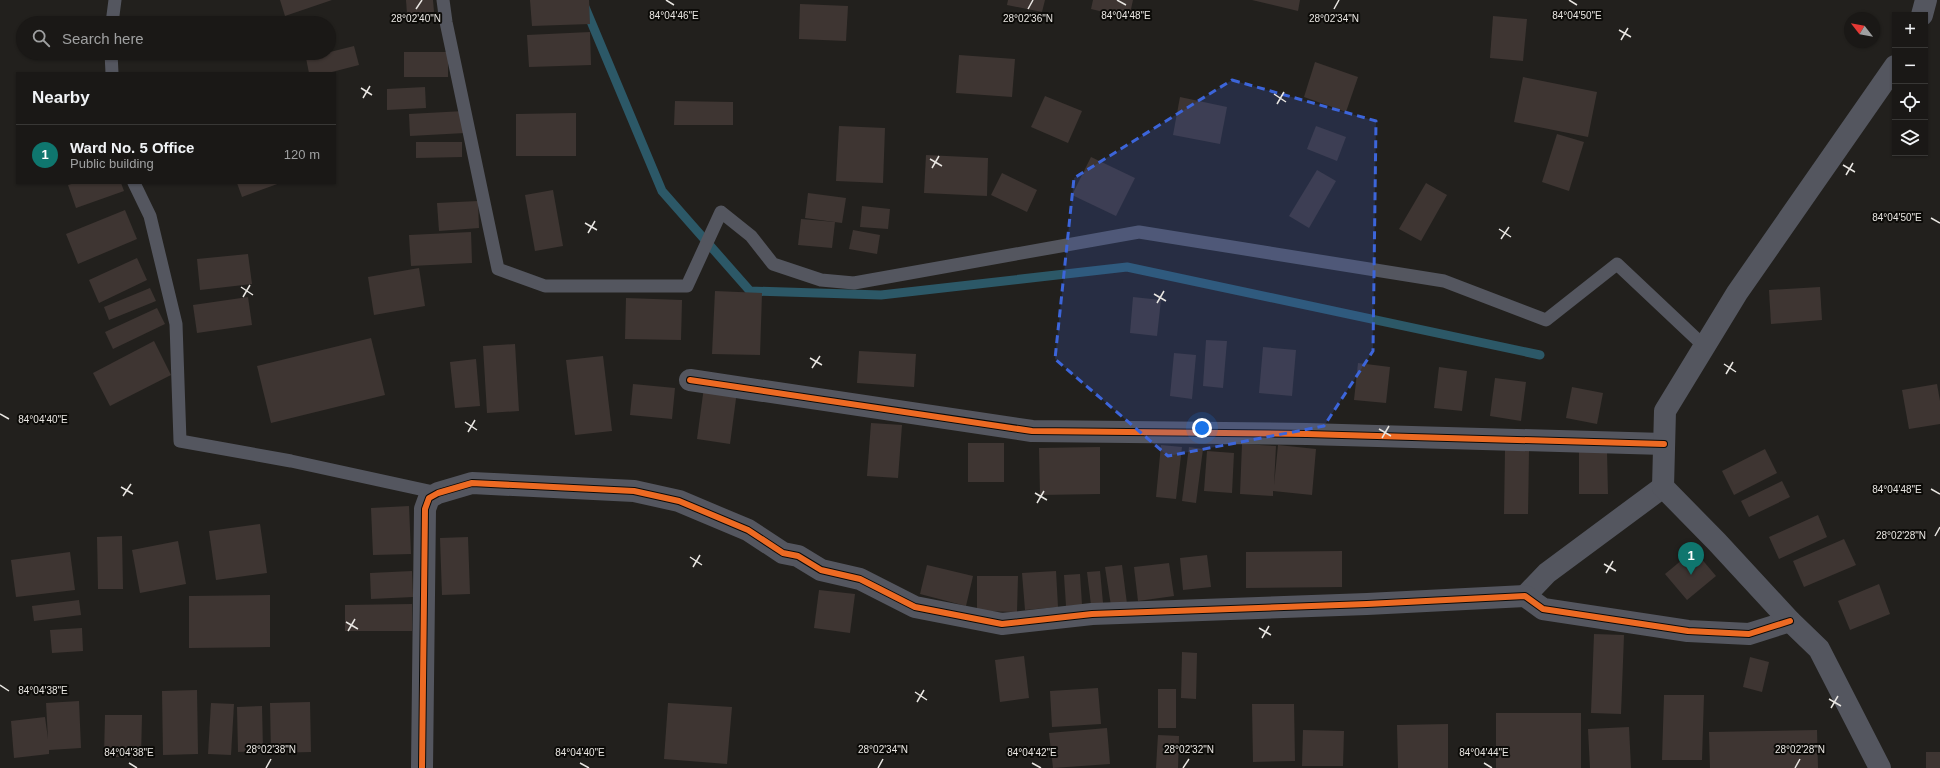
<!DOCTYPE html>
<meta charset="utf-8">
<style>
body{margin:0;font-family:Arial,sans-serif;background:#23211f;color:#f1f3f6}
.controls{position:absolute;right:12px;top:12px;display:grid;overflow:hidden;border-radius:0px;box-shadow:0 1px 3px #0004}
.controls button{width:36px;height:36px;display:grid;place-items:center;padding:0;border:0;border-bottom:1px solid #383735;background:#1a1816;color:#f1f3f6;font:20px sans-serif}
.compass{position:absolute;left:1844px;top:12px;width:36px;height:36px;border-radius:50%;background:#1a1816;box-shadow:0 1px 3px #0004;rotate:301deg}
.you{position:absolute;left:1202px;top:428px;width:14px;height:14px;margin:-10px;border:3px solid #fff;border-radius:50%;background:#1a73e8;box-shadow:0 0 0 6px #1a73e833}
.badge{display:grid;place-items:center;width:26px;height:26px;border-radius:50%;background:#0f766e;color:#fff;font-size:13px;font-weight:700}
.pin{position:absolute;translate:-50% -33px;filter:drop-shadow(0 1px 2px #0008)}
.pin::after{content:'';position:absolute;top:21px;width:14px;height:12px;background:inherit;clip-path:polygon(0 0,100% 0,50% 100%)}
.list{margin:0;padding:0;list-style:none}
h2{display:flex;justify-content:space-between;align-items:center;height:52px;margin:0;padding:0 16px;font-size:17px}
h2 small{font-size:13px;font-weight:400;color:#9fa0a1}
.list li{display:grid;grid-template-columns:26px 1fr auto;gap:12px;align-items:center;box-sizing:border-box;height:60px;padding:0 16px;border-top:1px solid #383735}
.list b{display:block;font-size:15px;white-space:nowrap}
.list p{margin:0;font-size:13px;white-space:nowrap;color:#9fa0a1}
.list em{font-size:13px;font-style:normal;color:#9fa0a1}
.icon{flex:none;width:22px;height:22px;fill:none;stroke:currentColor;stroke-width:2;stroke-linecap:round;stroke-linejoin:round}
.map{position:relative;flex:none;width:1940px;height:768px;overflow:hidden}
.search{position:absolute;background:#1a1816;box-shadow:0 1px 3px #0004;left:16px;top:16px;width:320px;height:44px;display:flex;align-items:center;gap:10px;box-sizing:border-box;padding:0 14px;border-radius:22px;color:#9fa0a1;font-size:15px}
.panel{position:absolute;background:#1a1816;box-shadow:0 1px 3px #0004;left:16px;top:72px;width:320px;height:112px;border-radius:0px}
.map>svg:first-child{display:block}
</style>
<div class="map">
<svg width="1940" height="768" viewBox="0 0 1940 768">
<rect width="100%" height="100%" fill="#22201d"/>
<g fill="none" stroke-linecap="round" stroke-linejoin="round">
<polyline stroke="#2c5867" stroke-width="9" points="582,0 662,191 750,291 881,295 1127,267 1540,355"/>
</g>
<g fill="#3e3532">
<polygon points="280,0 332,0 285,16"/>
<polygon points="406,0 433,0 434,12 407,14"/>
<polygon points="530,0 589,0 590,24 532,26"/>
<polygon points="1008,0 1045,0 1042,12 1007,5"/>
<polygon points="1093,0 1133,0 1129,18 1091,9"/>
<polygon points="1252,0 1300,0 1298,11"/>
<polygon points="800,4 848,6 846,41 799,39"/>
<polygon points="1493,16 1527,19 1523,61 1490,58"/>
<polygon points="590,32 591,65 529,67 527,35"/>
<polygon points="354,46 359,65 328,73 309,73 306,58"/>
<rect x="404" y="52" width="44" height="25"/>
<polygon points="959,55 1015,59 1012,97 956,93"/>
<polygon points="1315,62 1358,77 1346,112 1304,97"/>
<polygon points="1523,77 1597,92 1588,137 1514,122"/>
<polygon points="425,87 426,108 387,110 387,89"/>
<polygon points="1045,96 1082,111 1068,143 1031,127"/>
<polygon points="1180,97 1227,107 1220,144 1173,135"/>
<polygon points="675,101 733,102 733,125 674,125"/>
<polygon points="464,111 465,133 410,136 409,114"/>
<polygon points="576,113 576,156 516,156 516,114"/>
<polygon points="839,126 885,128 883,183 836,181"/>
<polygon points="1316,126 1346,137 1337,161 1307,149"/>
<polygon points="1557,134 1584,142 1569,191 1542,182"/>
<polygon points="416,142 462,142 462,157 416,158"/>
<polygon points="926,155 988,158 987,196 924,193"/>
<polygon points="1091,157 1135,178 1116,216 1072,195"/>
<polygon points="1317,170 1336,181 1309,228 1289,216"/>
<polygon points="1002,173 1037,190 1027,212 991,195"/>
<polygon points="75,183 121,183 124,191 76,208 68,185"/>
<polygon points="237,183 280,183 242,197"/>
<polygon points="1426,183 1447,195 1421,241 1399,229"/>
<polygon points="553,190 563,246 535,251 525,195"/>
<polygon points="808,193 846,198 842,223 805,218"/>
<polygon points="478,201 479,228 439,231 437,203"/>
<polygon points="862,206 890,209 888,229 860,227"/>
<polygon points="125,210 137,239 78,264 66,234"/>
<polygon points="801,219 835,222 832,248 798,245"/>
<polygon points="853,230 880,235 877,254 849,249"/>
<polygon points="471,232 472,263 411,266 409,235"/>
<polygon points="248,254 252,284 200,290 197,259"/>
<polygon points="137,258 147,280 99,303 89,280"/>
<polygon points="419,268 425,306 374,315 368,277"/>
<polygon points="1820,287 1822,320 1771,324 1769,290"/>
<polygon points="150,288 156,301 109,320 104,307"/>
<polygon points="715,291 762,293 760,355 712,354"/>
<polygon points="248,297 252,325 197,333 193,305"/>
<polygon points="1133,297 1161,300 1157,336 1130,333"/>
<polygon points="626,298 682,300 681,340 625,339"/>
<polygon points="157,308 165,324 113,349 105,332"/>
<polygon points="371,338 385,395 271,423 257,366"/>
<polygon points="1206,340 1227,341 1223,388 1203,386"/>
<polygon points="154,341 171,375 110,406 93,373"/>
<polygon points="515,344 519,411 487,413 483,346"/>
<polygon points="1263,347 1296,350 1292,396 1259,393"/>
<polygon points="859,351 916,354 914,387 857,383"/>
<polygon points="1174,353 1196,355 1192,399 1170,396"/>
<polygon points="603,356 612,431 575,435 566,360"/>
<polygon points="476,359 480,406 455,408 450,362"/>
<polygon points="1358,363 1390,367 1386,403 1354,400"/>
<polygon points="1439,367 1467,371 1462,411 1434,408"/>
<polygon points="1495,378 1526,382 1521,421 1490,416"/>
<polygon points="633,384 675,388 672,419 630,415"/>
<polygon points="1937,384 1940,401 1940,424 1909,429 1902,390"/>
<polygon points="704,387 737,391 730,444 697,439"/>
<polygon points="1572,387 1603,393 1597,424 1566,418"/>
<polygon points="871,423 902,425 898,478 867,476"/>
<rect x="968" y="443" width="36" height="39"/>
<polygon points="1242,444 1276,446 1274,485 1278,445 1316,449 1312,495 1273,491 1273,496 1240,494"/>
<polygon points="1161,445 1182,447 1176,499 1156,497"/>
<polygon points="1100,447 1100,494 1040,495 1039,448"/>
<polygon points="1189,447 1203,449 1196,503 1182,501"/>
<polygon points="1765,449 1777,473 1734,495 1722,471"/>
<polygon points="1505,450 1529,450 1528,514 1504,514"/>
<polygon points="1207,451 1234,453 1232,493 1204,491"/>
<polygon points="1607,451 1608,494 1579,494 1579,452"/>
<polygon points="1782,481 1790,497 1749,517 1741,501"/>
<polygon points="409,506 411,554 373,555 371,508"/>
<polygon points="1818,515 1827,537 1779,559 1769,537"/>
<polygon points="260,524 267,573 216,580 209,531"/>
<polygon points="122,536 123,589 98,589 97,537"/>
<polygon points="468,537 470,594 442,595 440,538"/>
<polygon points="1844,539 1856,565 1804,587 1793,561"/>
<polygon points="178,541 186,584 140,593 132,550"/>
<polygon points="1694,550 1716,576 1687,600 1665,574"/>
<polygon points="1342,551 1342,587 1246,588 1246,552"/>
<polygon points="70,552 75,590 16,597 11,560"/>
<polygon points="1207,555 1211,587 1183,590 1180,558"/>
<polygon points="1169,563 1174,596 1138,601 1134,567"/>
<polygon points="927,565 973,576 966,606 920,594"/>
<polygon points="1122,565 1127,604 1111,606 1105,567"/>
<polygon points="412,571 413,597 371,599 370,573"/>
<polygon points="1056,571 1058,607 1025,610 1022,573"/>
<polygon points="1100,571 1103,603 1091,605 1087,572"/>
<polygon points="1080,574 1082,605 1066,606 1064,575"/>
<polygon points="977,576 1018,576 1017,612 977,611"/>
<polygon points="1879,584 1890,614 1850,630 1838,601"/>
<polygon points="819,590 855,594 850,633 814,628"/>
<polygon points="270,595 270,647 189,648 189,596"/>
<polygon points="79,600 81,615 34,621 32,606"/>
<polygon points="412,604 412,631 345,631 345,605"/>
<polygon points="82,628 83,651 52,653 50,630"/>
<polygon points="1594,634 1624,635 1621,714 1591,713"/>
<polygon points="1182,652 1197,653 1196,699 1181,698"/>
<polygon points="1024,656 1029,698 1000,702 995,660"/>
<polygon points="1750,657 1769,662 1762,692 1743,687"/>
<polygon points="1098,688 1101,724 1052,727 1050,691"/>
<rect x="1158" y="689" width="18" height="39"/>
<polygon points="197,690 198,754 163,755 162,691"/>
<polygon points="1664,695 1704,695 1702,760 1662,760"/>
<polygon points="79,701 81,748 49,750 49,754 14,758 11,721 45,717 48,739 46,703"/>
<polygon points="310,702 311,752 271,753 270,703"/>
<polygon points="211,703 234,704 231,755 208,754"/>
<polygon points="668,703 732,707 727,764 664,759"/>
<polygon points="1252,704 1294,704 1295,761 1253,762"/>
<polygon points="262,706 263,751 238,752 237,707"/>
<rect x="1496" y="713" width="85" height="55"/>
<polygon points="105,715 142,715 141,757 104,757"/>
<polygon points="1448,724 1448,768 1398,768 1397,725"/>
<polygon points="1629,727 1631,768 1590,768 1588,729"/>
<polygon points="1107,728 1110,764 1053,768 1049,733"/>
<polygon points="1303,730 1344,731 1343,766 1302,766"/>
<polygon points="1817,730 1818,768 1710,768 1709,732"/>
<polygon points="1158,735 1179,736 1178,768 1156,768"/>
<rect x="1926" y="752" width="14" height="16"/>
</g>
<g fill="none" stroke-linecap="round" stroke-linejoin="round">
<g stroke="#54565f" stroke-width="13">
<polyline points="443,0 446,22 498,269 545,286 687,286 721,212 751,236 773,264 821,280 854,283 1139,232 1444,281 1546,320 1617,264 1704,346"/>
<polyline points="112,23 115,0"/>
<polyline points="111,53 112,73"/>
<polyline points="134,183 150,216 176,324 180,441 291,461 438,493"/>
</g>
<g stroke="#54565f" stroke-width="22">
<polyline points="1922,15 1926,0"/>
<polyline points="690,380 1032,431 1307,434 1664,444"/>
<polyline points="1525,596 1547,573 1663,487"/>
<polyline points="422,768 425,509 429,498 438,493 472,483 634,491 679,501 748,530 783,553 798,556 821,570 860,579 915,607 1002,624 1092,614 1367,604 1525,596 1543,609 1688,631 1749,634 1790,621"/>
<polyline points="1880,768 1819,649 1790,621 1717,542 1663,487 1665,411 1737,293 1895,66"/>
</g>
<defs>
<g id="cycleway">
<polyline points="690,380 1032,431 1307,434 1664,444"/>
<polyline points="422,768 425,509 429,498 438,493 472,483 634,491 679,501 748,530 783,553 798,556 821,570 860,579 915,607 1002,624 1092,614 1367,604 1525,596 1543,609 1688,631 1749,634 1790,621"/>
</g>
</defs>
<use href="#cycleway" stroke="#0c0b08" stroke-width="8"/>
<use href="#cycleway" stroke="#ed6a23" stroke-width="6"/>
</g>
<path fill="#3c65da" fill-opacity="0.2" stroke="#3c65da" stroke-width="3" stroke-dasharray="8 5" stroke-linejoin="round" d="M 1232,80 L 1376,121 L 1373,351 L 1324,426 L 1168,456 L 1055,359 L 1074,178 Z"/>
<path fill="none" stroke="#e9e6e2" stroke-width="1.5" d="M 666,0 L 674,5M 1117,0 L 1126,5M 1569,0 L 1577,5M 416,9 L 422,0M 1028,9 L 1033,0M 1334,9 L 1339,0M 1619,30 L 1631,37M 1621,40 L 1628,28M 361,88 L 372,95M 1274,94 L 1286,102M 363,98 L 370,86M 1277,104 L 1284,92M 930,159 L 942,166M 1843,165 L 1855,172M 932,168 L 939,156M 1846,175 L 1853,163M 1931,218 L 1940,223M 585,223 L 597,230M 1499,229 L 1511,237M 588,233 L 595,221M 1501,239 L 1509,227M 241,287 L 253,295M 1154,294 L 1166,301M 243,297 L 250,285M 1157,303 L 1164,291M 810,358 L 822,365M 1724,364 L 1736,372M 812,368 L 820,356M 1726,374 L 1733,362M 0,414 L 9,419M 465,422 L 477,430M 1379,429 L 1391,436M 468,432 L 475,420M 1382,438 L 1389,426M 121,487 L 133,494M 1931,489 L 1940,494M 1035,493 L 1047,500M 123,496 L 131,484M 1037,503 L 1044,491M 1935,536 L 1940,527M 690,557 L 702,565M 1604,564 L 1616,571M 693,567 L 700,555M 1606,573 L 1613,561M 346,622 L 358,629M 1259,628 L 1271,635M 348,631 L 355,619M 1262,638 L 1269,626M 0,685 L 9,691M 915,692 L 927,700M 1829,699 L 1841,706M 917,702 L 924,690M 1831,708 L 1838,696M 129,763 L 137,768M 580,763 L 589,768M 1032,763 L 1041,768M 1484,763 L 1492,768M 266,768 L 271,759M 878,768 L 883,759M 1183,768 L 1189,759M 1795,768 L 1800,759"/>
<g font-size="10" text-anchor="middle" fill="#e9e6e2" stroke="#0c0b08" stroke-width="4" stroke-linejoin="round" paint-order="stroke">
<text x="674" y="19">84°04'46"E</text>
<text x="1126" y="19">84°04'48"E</text>
<text x="1577" y="19">84°04'50"E</text>
<text x="416" y="22">28°02'40"N</text>
<text x="1028" y="22">28°02'36"N</text>
<text x="1334" y="22">28°02'34"N</text>
<text x="1897" y="221">84°04'50"E</text>
<text x="43" y="423">84°04'40"E</text>
<text x="1897" y="493">84°04'48"E</text>
<text x="1901" y="539">28°02'28"N</text>
<text x="43" y="694">84°04'38"E</text>
<text x="271" y="753">28°02'38"N</text>
<text x="883" y="753">28°02'34"N</text>
<text x="1189" y="753">28°02'32"N</text>
<text x="1800" y="753">28°02'28"N</text>
<text x="129" y="756">84°04'38"E</text>
<text x="580" y="756">84°04'40"E</text>
<text x="1032" y="756">84°04'42"E</text>
<text x="1484" y="756">84°04'44"E</text>
</g>
</svg>
<div class="controls">
<button>+</button>
<button>−</button>
<button><svg class="icon" aria-label="locate" viewBox="0 0 24 24"><circle cx="12" cy="12" r="6"/><path d="M12 2v4M12 18v4M2 12h4M18 12h4"/></svg></button>
<button><svg class="icon" aria-label="layers" viewBox="0 0 24 24"><path d="M12 4l9 5-9 5-9-5zM3 14l9 5 9-5"/></svg></button>
</div>
<svg class="compass" viewBox="-18 -18 36 36"><path d="M0-13l5 13h-10z" fill="#e53935"/><path d="M0 13l5-13h-10z" fill="#9fa0a1"/></svg>
<div class="you"></div>
<div class="pin badge" style="left:1691px;top:575px">1</div>
<div class="search"><svg class="icon" aria-label="search" viewBox="0 0 24 24"><circle cx="10" cy="10" r="6"/><path d="M15 15l6 6"/></svg>Search here</div>
<section class="panel">
<h2>Nearby<small></small></h2>
<ul class="list">
<li><span class="badge">1</span><div><b>Ward No. 5 Office</b><p>Public building</p></div><em>120 m</em></li>
</ul>
</section>
</div>
